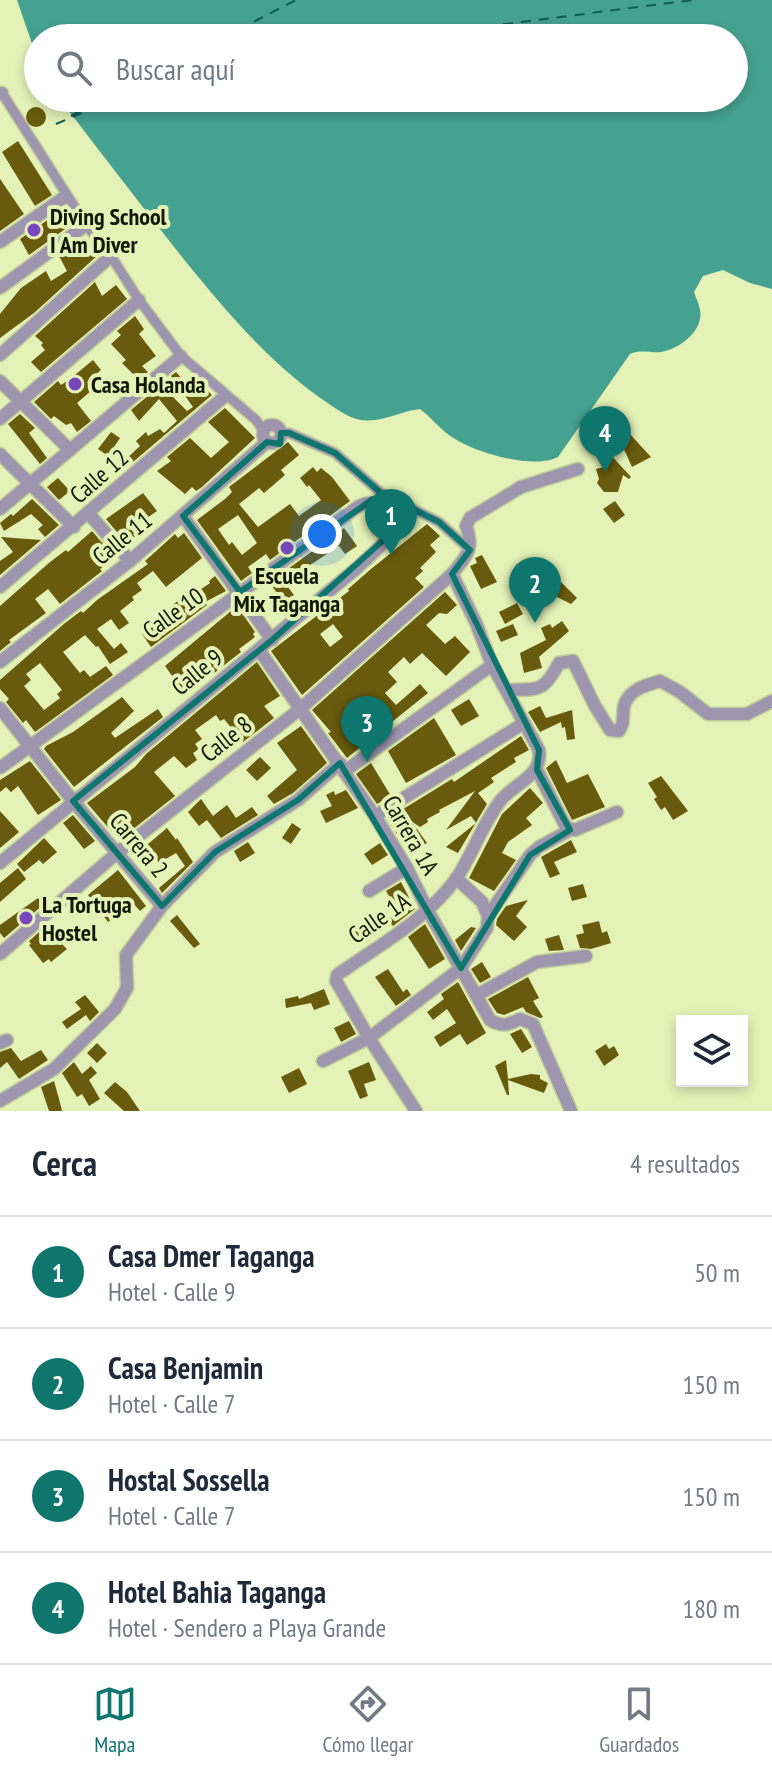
<!DOCTYPE html>
<html lang="es">
<meta charset="utf-8">
<style>
body{margin:0;font-family:"PT Sans Narrow",sans-serif;background:#f6f6f7;color:#1f2937}
.controls{position:absolute;right:24px;bottom:24px;display:grid;overflow:hidden;border-radius:0px;box-shadow:0 4px 12px #0003}
.controls button{width:72px;height:72px;display:grid;place-items:center;padding:0;border:0;border-bottom:2px solid #e0e1e3;background:#fff;color:#1f2937;font:40px sans-serif}
.you{position:absolute;left:322px;top:534px;width:28px;height:28px;margin:-20px;border:6px solid #fff;border-radius:50%;background:#1a73e8;box-shadow:0 0 0 12px #1a73e833}
.badge{display:grid;place-items:center;width:52px;height:52px;border-radius:50%;background:#0f766e;color:#fff;font-size:26px;font-weight:700}
.pin{position:absolute;translate:-50% -66px;filter:drop-shadow(0 2px 4px #0008)}
.pin::after{content:'';position:absolute;top:42px;width:28px;height:24px;background:inherit;clip-path:polygon(0 0,100% 0,50% 100%)}
.list{margin:0;padding:0;list-style:none}
h2{display:flex;justify-content:space-between;align-items:center;height:104px;margin:0;padding:0 32px;font-size:34px}
h2 small{font-size:26px;font-weight:400;color:#747a83}
.list li{display:grid;grid-template-columns:52px 1fr auto;gap:24px;align-items:center;box-sizing:border-box;height:112px;padding:0 32px;border-top:2px solid #e0e1e3}
.list b{display:block;font-size:30px;white-space:nowrap}
.list p{margin:0;font-size:26px;white-space:nowrap;color:#747a83}
.list em{font-size:26px;font-style:normal;color:#747a83}
.icon{flex:none;width:44px;height:44px;fill:none;stroke:currentColor;stroke-width:2;stroke-linecap:round;stroke-linejoin:round}
.map{position:relative;flex:none;width:772px;height:1111px;overflow:hidden}
.search{position:absolute;background:#fff;box-shadow:0 4px 12px #0003;left:24px;right:24px;top:24px;height:88px;display:flex;align-items:center;gap:20px;box-sizing:border-box;padding:0 28px;border-radius:44px;color:#747a83;font-size:30px}
.sheet{height:552px;background:#fff}
nav{display:flex;justify-content:space-around;align-items:center;box-sizing:border-box;height:112px;border-top:2px solid #e0e1e3;background:#fff;font-size:22px;color:#747a83}
nav a{display:grid;justify-items:center;gap:4px}
nav .on{color:#0f766e}
.map>svg:first-child{display:block}
</style>
<div class="map">
<svg width="772" height="1111" viewBox="0 0 772 1111">
<rect width="100%" height="100%" fill="#e4f1b7"/>
<path fill="#46a290" d="M 17,0 L 772,0 L 772,289 L 750,283 L 723,270 L 703,276 L 694,292 C 696,298 699,304 700,310 C 704,331 679,349 661,352 C 650,353 640,349 630,354 L 558,457 C 533,470 471,452 449,435 C 439,428 431,417 420,409 C 400,411 382,423 361,420 C 347,418 331,405 319,397 C 266,359 227,312 186,262 C 143,208 101,153 59,98 L 734,98 L 734,38 L 38,38 L 38,61 Z"/>
<g fill="none" stroke-linecap="round" stroke-linejoin="round">
<g stroke="#115d51" stroke-width="2" stroke-dasharray="10 8" stroke-linecap="butt">
<polyline points="222,38 296,0"/>
<polyline points="396,38 693,0"/>
<polyline points="71,116 105,98"/>
<polyline points="56,124 117,98"/>
</g>
</g>
<g fill="#685b0d" fill-rule="evenodd">
<circle cx="36" cy="117" r="10"/>
<polygon points="18,141 52,195 35,206 2,152"/>
<polygon points="0,179 24,214 0,231"/>
<polygon points="62,210 71,222 75,222 29,255 20,239"/>
<polygon points="84,238 98,255 34,313 0,338 0,314 21,288 46,271 51,281 67,271 59,256"/>
<polygon points="95,282 102,296 116,285 127,299 41,372 31,362 45,350 41,345 43,343 35,336"/>
<polygon points="135,316 144,329 139,334 156,356 142,366 148,372 139,380 122,363 126,360 111,344 121,335 117,331"/>
<polygon points="93,360 101,370 87,382 92,390 77,403 91,421 77,432 71,423 66,425 54,416 51,419 34,402 58,381 61,385 70,379"/>
<polygon points="176,372 185,382 191,375 212,395 127,467 122,463 140,446 136,441 146,432 148,436 160,429 164,433 177,421 159,399 139,421 131,410 161,385 187,411 193,407 171,376"/>
<polygon points="225,408 255,438 202,487 196,491 192,487 185,494 157,471 171,461 167,457 190,438 211,458 229,442 208,422"/>
<polygon points="20,414 35,428 29,433 47,458 40,464 8,424"/>
<polygon points="111,432 120,438 108,456 98,449"/>
<polygon points="628,432 651,457 632,467 619,438"/>
<path d="M 288,442 L 299,455 L 281,470 L 285,475 L 264,493 L 259,488 L 239,504 L 258,527 L 290,504 L 299,516 L 321,500 L 309,485 L 307,487 L 300,478 L 313,467 L 317,472 L 321,468 L 332,477 L 350,501 L 270,560 L 266,554 L 248,567 L 252,573 L 241,581 L 197,520 L 225,499 L 232,492 L 229,487 ZM 238,515 L 257,543 L 242,555 L 232,542 L 229,545 L 218,529 Z"/>
<polygon points="609,453 631,477 629,479 623,475 618,492 604,492 597,483 599,479 596,469 608,466 600,461"/>
<polygon points="58,478 70,491 59,500 47,487"/>
<polygon points="143,493 157,511 131,529 136,536 127,544 106,519"/>
<polygon points="32,499 59,525 45,537 38,529 43,525 31,514 4,531 0,523 11,514 13,516"/>
<polygon points="615,501 625,515 614,523 603,509"/>
<path d="M 427,524 L 440,536 L 430,545 L 436,552 L 420,568 L 423,571 L 415,578 L 424,587 L 302,695 L 271,651 L 349,591 L 348,589 L 371,569 ZM 333,624 L 343,637 L 330,647 L 320,634 Z"/>
<polygon points="344,528 357,546 345,554 339,546 286,581 281,574"/>
<polygon points="92,531 110,552 102,559 106,564 100,569 102,571 60,604 48,589 35,599 46,613 9,640 11,642 0,651 0,606 50,562 66,550 68,552"/>
<path d="M 184,533 L 202,558 L 166,587 L 153,571 L 137,583 L 142,590 L 132,597 L 134,600 L 120,611 L 129,623 L 119,630 L 111,619 L 97,629 L 114,649 L 121,643 L 128,652 L 110,664 L 98,646 L 96,647 L 85,635 L 63,652 L 80,673 L 84,670 L 90,677 L 106,666 L 113,675 L 35,732 L 26,720 L 23,723 L 6,702 L 9,699 L 0,689 L 0,680 L 65,623 L 81,611 L 83,613 L 97,600 L 148,564 L 145,561 L 175,534 L 178,538 ZM 40,663 L 62,690 L 57,694 L 60,698 L 44,710 L 24,686 L 31,680 L 26,674 Z"/>
<polygon points="1,537 41,540 0,575 0,561 13,552"/>
<polygon points="482,555 497,582 481,589 470,566 477,563 475,558"/>
<polygon points="215,576 226,591 205,602 207,605 151,647 142,634 167,617 163,612 195,588 197,592 210,583 209,581"/>
<polygon points="281,578 294,595 284,602 271,585"/>
<polygon points="560,581 577,598 571,604 549,593"/>
<path d="M 445,592 L 457,605 L 447,614 L 439,613 L 426,625 L 445,644 L 455,636 L 470,652 L 446,676 L 422,653 L 410,664 L 404,657 L 388,672 L 397,682 L 385,693 L 396,705 L 420,684 L 428,693 L 347,758 L 328,733 L 331,732 L 312,710 ZM 360,707 L 374,724 L 357,738 L 344,720 Z"/>
<polygon points="517,603 523,614 505,624 499,612"/>
<polygon points="237,606 255,632 253,634 255,637 239,649 241,652 186,695 165,666"/>
<polygon points="562,621 569,631 539,657 542,668 524,673 520,653 546,640 541,628 550,624 552,628"/>
<polygon points="513,624 518,635 501,642 496,631"/>
<polygon points="257,662 280,696 264,706 274,718 243,742 224,719 220,721 216,715 195,730 202,739 195,744 199,749 193,753 197,760 186,768 174,756 154,772 175,796 132,830 124,821 112,832 87,803 135,767 146,754"/>
<polygon points="122,697 134,711 111,733 115,738 158,709 163,717 74,787 44,749 46,746 73,732"/>
<polygon points="469,699 479,716 461,726 451,710"/>
<polygon points="540,706 546,718 572,710 575,739 567,740 565,727 562,728 561,722 540,732 528,712"/>
<polygon points="434,718 456,755 406,783 388,751"/>
<polygon points="301,726 327,763 293,793 274,804 267,796 297,770 277,743"/>
<polygon points="521,736 529,750 514,758 516,762 491,778 494,782 478,793 487,804 458,853 446,847 476,823 471,816 446,830 475,791 439,810 440,812 427,819 428,822 420,827 411,821 427,843 418,848 409,833 400,839 387,819 452,779 454,782"/>
<polygon points="260,757 271,768 257,781 246,770"/>
<polygon points="556,760 567,783 588,774 605,807 572,820 546,768"/>
<polygon points="30,761 61,800 38,815 18,786 11,792 6,787 0,792 0,780"/>
<polygon points="371,763 391,796 377,804 356,774"/>
<polygon points="661,776 688,811 673,820 665,807 661,810 654,799 657,797 648,783"/>
<polygon points="530,788 543,803 526,818 532,825 508,842 502,853 516,860 494,891 469,878 502,814"/>
<polygon points="346,790 358,808 326,823 320,811 332,806 326,795 334,791 335,795"/>
<polygon points="201,799 213,816 227,805 236,818 252,807 258,815 221,838 207,820 199,826 188,812"/>
<polygon points="0,811 19,832 0,848"/>
<polygon points="73,815 95,841 84,849 63,823"/>
<polygon points="292,823 301,829 291,844 282,838"/>
<polygon points="167,828 176,840 177,838 193,862 162,893 159,888 185,866 176,853 159,863 154,855 143,864 135,855"/>
<polygon points="44,838 57,852 43,864 39,860 24,872 17,864"/>
<polygon points="571,840 577,852 554,862 560,874 550,878 541,857"/>
<polygon points="248,842 255,853 240,862 234,851"/>
<polygon points="380,843 388,855 372,865 364,854"/>
<polygon points="18,868 26,879 0,902 0,883"/>
<polygon points="118,870 146,906 140,911 133,903 108,922 88,895"/>
<polygon points="401,882 415,909 393,926 388,920 399,912 386,891"/>
<polygon points="583,884 587,897 572,901 568,888"/>
<polygon points="38,898 43,905 4,938 0,933 0,925"/>
<polygon points="528,900 516,916 527,927 514,941 496,925 497,919 506,906"/>
<polygon points="177,915 200,944 194,948 170,921"/>
<polygon points="370,918 380,932 363,944 353,930"/>
<polygon points="599,921 602,933 607,931 611,943 591,949 580,948 576,935 584,933 582,925"/>
<polygon points="425,924 445,959 429,969 408,937"/>
<polygon points="46,926 57,937 71,927 76,934 62,944 67,949 51,962 49,959 43,963 29,945 31,944 29,941"/>
<polygon points="471,927 476,928 461,951 455,940"/>
<polygon points="559,935 564,950 549,951 545,939"/>
<polygon points="482,962 491,977 480,983 471,969"/>
<polygon points="388,969 403,992 407,989 411,995 396,1006 375,977"/>
<polygon points="528,977 539,998 533,1001 543,1017 540,1018 526,1012 523,1007 504,1015 497,1013 488,999"/>
<polygon points="458,982 486,1033 467,1045 460,1034 440,1047 434,1037 456,1023 447,1009 433,1020 427,1012 444,999 441,994"/>
<polygon points="324,989 330,1004 314,1010 311,1003 286,1008 285,999 298,996 299,999"/>
<polygon points="85,995 99,1012 90,1021 86,1015 67,1029 62,1022 81,1009 75,1002"/>
<polygon points="349,1021 356,1034 341,1042 334,1028"/>
<polygon points="521,1029 532,1047 522,1053 510,1034"/>
<polygon points="97,1043 107,1053 97,1063 87,1053"/>
<polygon points="606,1044 609,1049 614,1046 619,1055 604,1066 595,1051"/>
<polygon points="11,1048 21,1061 41,1050 48,1060 19,1079 7,1062 0,1068 0,1052"/>
<polygon points="506,1060 508,1079 531,1074 540,1075 540,1079 548,1083 544,1093 508,1080 509,1095 507,1095 495,1066"/>
<polygon points="74,1062 82,1074 91,1066 97,1073 89,1080 100,1099 89,1106 82,1094 77,1097 62,1073"/>
<polygon points="369,1062 376,1080 364,1084 368,1096 360,1099 348,1071"/>
<polygon points="299,1068 307,1084 289,1093 281,1077"/>
<polygon points="54,1081 59,1099 62,1111 49,1111 41,1087"/>
<polygon points="115,1082 127,1092 140,1111 124,1111 104,1093"/>
</g>
<g fill="none" stroke-linecap="round" stroke-linejoin="round">
<defs>
<g id="pedestrian">
<polyline points="2,93 86,225 111,256 139,300 181,356 256,420 263,430"/>
<polyline points="281,433 289,433 335,453 381,493 439,522 470,550"/>
</g>
<g id="minor">
<polyline points="0,94 2,93"/>
<polyline points="0,242 66,196"/>
<polyline points="0,288 86,225"/>
<polyline points="0,355 111,256"/>
<polyline points="0,381 70,450"/>
<polyline points="0,419 139,300"/>
<circle cx="272" cy="434" r="9"/>
<polyline points="0,454 74,527"/>
<polyline points="0,509 181,356"/>
<polyline points="89,514 130,561"/>
<polyline points="183,516 272,640"/>
<polyline points="0,587 225,396"/>
<path d="M 259,650 L 375,816 L 407,868 L 428,911 L 490,1020 C 502,1027 508,1025 520,1019 L 533,1024 L 571,1111"/>
<polyline points="0,662 130,561 267,442"/>
<path d="M 507,690 C 539,689 543,693 559,663 L 573,661 L 595,706 L 610,730 L 619,731 C 625,722 622,717 624,706 C 628,690 646,685 660,681 L 680,692 L 708,714 L 747,714 L 772,701"/>
<polyline points="0,708 73,801 162,906"/>
<path d="M 0,768 L 359,506 C 379,496 398,515 388,536 C 382,547 366,559 357,568 L 0,863"/>
<polyline points="537,770 566,827 575,830 617,812"/>
<polyline points="345,771 492,665"/>
<polyline points="375,816 524,723"/>
<polyline points="369,891 407,868"/>
<polyline points="488,916 530,855 539,847 570,830"/>
<path d="M 0,954 L 117,853 L 300,709 L 452,574 C 466,556 475,550 466,526 L 470,518 L 521,487 L 578,469"/>
<polyline points="477,995 537,962 586,956"/>
<polyline points="0,1043 7,1040"/>
<polyline points="323,1061 369,1038 461,968 487,928 488,916 482,902 456,878"/>
<polyline points="0,1101 54,1069 115,1009 127,988 126,955 162,906 215,852 298,800 340,763"/>
<path d="M 416,1111 L 369,1038 L 336,981 L 337,975 C 378,946 426,920 456,879 C 473,854 482,824 501,800 C 516,782 543,776 539,750 L 492,665 L 476,623 L 452,574"/>
</g>
</defs>
<use href="#pedestrian" stroke="#c2ce9a" stroke-width="12"/>
<use href="#minor" stroke="#c2ce9a" stroke-width="15"/>
<use href="#pedestrian" stroke="#9d96ae" stroke-width="9"/>
<use href="#minor" stroke="#9d96ae" stroke-width="12"/>
</g>
<path fill="none" stroke="#0f766e" stroke-width="6" stroke-linejoin="round" d="M 281,433 L 289,433 L 335,453 L 381,493 L 439,522 L 470,550 L 452,574 L 539,750 L 537,770 L 570,830 L 530,855 L 461,968 L 340,763 L 298,800 L 215,852 L 162,906 L 73,801 L 272,640 L 388,536 L 387,511 L 373,499 L 240,592 L 183,516 L 267,442 L 280,444 Z"/>
<g fill="#7847be" stroke="#e4f1b7" stroke-width="3">
<circle cx="34" cy="230" r="8"/>
<circle cx="75" cy="384" r="8"/>
<circle cx="287" cy="548" r="8"/>
<circle cx="26" cy="918" r="8"/>
</g>
<g text-anchor="middle" dominant-baseline="central" stroke-width="8" stroke-linejoin="round" paint-order="stroke">
<g font-size="24" font-weight="bold" fill="#121602" stroke="#e4f1b7" text-anchor="start">
<text x="50" y="216">Diving School<tspan x="50" dy="28">I Am Diver</tspan></text>
<text x="91" y="384">Casa Holanda</text>
<text x="287" y="575" text-anchor="middle">Escuela<tspan x="287" dy="28">Mix Taganga</tspan></text>
<text x="42" y="904">La Tortuga<tspan x="42" dy="28">Hostel</tspan></text>
</g>
<g font-size="24" fill="#121602" stroke="#e4f1b7">
<text transform="translate(99 476) rotate(-41)">Calle 12</text>
<text transform="translate(122 538) rotate(-39)">Calle 11</text>
<text transform="translate(173 613) rotate(-36)">Calle 10</text>
<text transform="translate(197 672) rotate(-39)">Calle 9</text>
<text transform="translate(226 739) rotate(-38)">Calle 8</text>
<text transform="translate(411 835) rotate(60)">Carrera 1A</text>
<text transform="translate(139 845) rotate(50)">Carrera 2</text>
<text transform="translate(379 918) rotate(-35)">Calle 1A</text>
</g>
</g>
</svg>
<div class="controls">
<button><svg class="icon" aria-label="layers" viewBox="0 0 24 24"><path d="M12 4l9 5-9 5-9-5zM3 14l9 5 9-5"/></svg></button>
</div>
<div class="you"></div>
<div class="pin badge" style="left:391px;top:555px">1</div>
<div class="pin badge" style="left:535px;top:623px">2</div>
<div class="pin badge" style="left:367px;top:762px">3</div>
<div class="pin badge" style="left:605px;top:472px">4</div>
<div class="search"><svg class="icon" aria-label="search" viewBox="0 0 24 24"><circle cx="10" cy="10" r="6"/><path d="M15 15l6 6"/></svg>Buscar aquí</div>
</div>
<section class="sheet">
<h2>Cerca<small>4 resultados</small></h2>
<ul class="list">
<li><span class="badge">1</span><div><b>Casa Dmer Taganga</b><p>Hotel · Calle 9</p></div><em>50 m</em></li>
<li><span class="badge">2</span><div><b>Casa Benjamin</b><p>Hotel · Calle 7</p></div><em>150 m</em></li>
<li><span class="badge">3</span><div><b>Hostal Sossella</b><p>Hotel · Calle 7</p></div><em>150 m</em></li>
<li><span class="badge">4</span><div><b>Hotel Bahia Taganga</b><p>Hotel · Sendero a Playa Grande</p></div><em>180 m</em></li>
</ul>
</section>
<nav>
<a class="on"><svg class="icon" aria-label="map" viewBox="0 0 24 24"><path d="M3 6l6-2 6 2 6-2v14l-6 2-6-2-6 2zM9 4v14M15 6v14"/></svg>Mapa</a>
<a><svg class="icon" aria-label="directions" viewBox="0 0 24 24"><path d="M12 3l9 9-9 9-9-9zM9 14v-3h6M13 9l2 2-2 2"/></svg>Cómo llegar</a>
<a><svg class="icon" aria-label="saved" viewBox="0 0 24 24"><path d="M7 4h10v16l-5-4-5 4z"/></svg>Guardados</a>
</nav>
